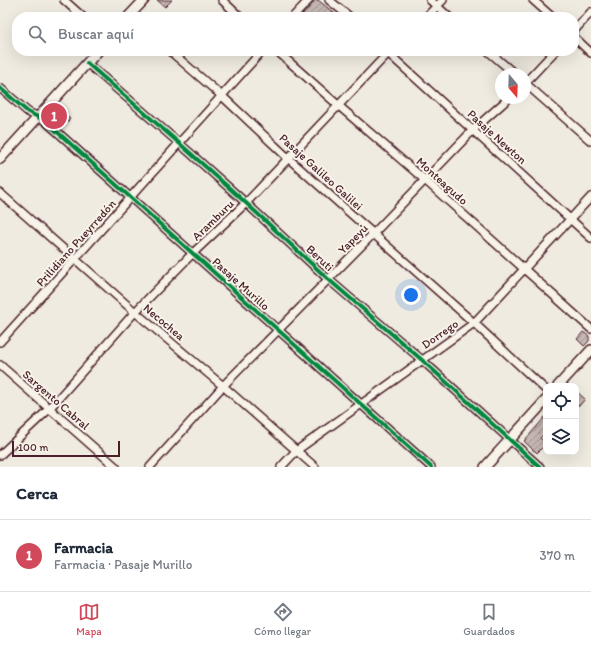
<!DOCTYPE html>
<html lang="es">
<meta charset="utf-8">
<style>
body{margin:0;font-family:Itim,sans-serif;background:#f6f6f7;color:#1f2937}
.controls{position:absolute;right:12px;bottom:12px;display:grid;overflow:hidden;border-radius:8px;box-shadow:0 4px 16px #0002}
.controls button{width:36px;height:36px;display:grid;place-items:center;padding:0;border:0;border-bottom:1px solid #e0e1e3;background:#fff;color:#1f2937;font:20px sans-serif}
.compass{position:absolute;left:495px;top:68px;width:36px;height:36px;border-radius:50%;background:#fff;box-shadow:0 4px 16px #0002;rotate:161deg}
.scale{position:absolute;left:12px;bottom:10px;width:108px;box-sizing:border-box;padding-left:4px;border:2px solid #4a1f2b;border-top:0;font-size:11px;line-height:14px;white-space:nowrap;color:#4a1f2b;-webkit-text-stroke:3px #f7f3e8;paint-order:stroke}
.you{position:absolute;left:411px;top:295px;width:14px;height:14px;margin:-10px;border:3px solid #fff;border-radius:50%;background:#1a73e8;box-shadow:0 0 0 6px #1a73e833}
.badge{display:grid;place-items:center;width:26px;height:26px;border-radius:50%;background:#d1495b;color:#fff;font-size:13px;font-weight:700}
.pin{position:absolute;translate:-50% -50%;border:2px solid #fff;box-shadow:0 1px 4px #0006}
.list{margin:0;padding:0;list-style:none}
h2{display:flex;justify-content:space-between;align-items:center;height:52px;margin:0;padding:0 16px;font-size:17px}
h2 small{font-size:13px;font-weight:400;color:#747a83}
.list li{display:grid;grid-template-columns:26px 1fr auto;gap:12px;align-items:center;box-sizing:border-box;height:72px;padding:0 16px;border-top:1px solid #e0e1e3}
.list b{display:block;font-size:15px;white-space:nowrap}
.list p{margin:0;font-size:13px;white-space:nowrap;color:#747a83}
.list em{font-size:13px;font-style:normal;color:#747a83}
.icon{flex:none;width:22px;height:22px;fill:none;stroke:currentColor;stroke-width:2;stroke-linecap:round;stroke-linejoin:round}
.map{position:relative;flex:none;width:591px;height:467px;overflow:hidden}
.search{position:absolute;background:#fff;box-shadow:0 4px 16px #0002;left:12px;right:12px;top:12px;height:44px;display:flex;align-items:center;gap:10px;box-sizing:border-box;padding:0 14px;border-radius:16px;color:#747a83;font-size:15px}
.sheet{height:124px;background:#fff}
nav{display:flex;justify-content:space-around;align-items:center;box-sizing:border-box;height:56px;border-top:1px solid #e0e1e3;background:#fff;font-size:11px;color:#747a83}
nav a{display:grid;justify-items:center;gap:2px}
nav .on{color:#d1495b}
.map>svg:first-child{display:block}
</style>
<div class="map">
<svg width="591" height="467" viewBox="0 0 591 467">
<defs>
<pattern id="building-hatch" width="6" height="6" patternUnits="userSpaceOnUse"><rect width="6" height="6" fill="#c6b8b3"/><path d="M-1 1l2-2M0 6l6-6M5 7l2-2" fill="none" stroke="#a39592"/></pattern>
</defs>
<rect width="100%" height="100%" fill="#f0ebe0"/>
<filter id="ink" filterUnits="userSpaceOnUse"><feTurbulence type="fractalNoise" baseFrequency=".025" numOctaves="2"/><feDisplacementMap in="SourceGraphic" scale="8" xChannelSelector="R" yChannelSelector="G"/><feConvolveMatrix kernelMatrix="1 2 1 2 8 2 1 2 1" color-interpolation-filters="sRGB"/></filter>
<g filter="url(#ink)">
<g fill="url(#building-hatch)" stroke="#4a1f2b">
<polygon points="157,0 172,0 165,7"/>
<polygon points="314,0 318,0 339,17 300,17 313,3"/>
<polygon points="58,108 70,119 61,128 52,120 51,114"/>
<polygon points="583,332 589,336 589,341 584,346 577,339"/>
<polygon points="576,391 585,399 579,406 576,403"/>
<polygon points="546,416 546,432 540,438 546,444 537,453 535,451 534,451 524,441"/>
</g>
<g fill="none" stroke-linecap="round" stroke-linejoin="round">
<defs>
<g id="minor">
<polyline points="64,0 83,17"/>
<polyline points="222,0 240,17"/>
<polyline points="329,0 350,17"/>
<polyline points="430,0 449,17"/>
<polyline points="533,0 552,17"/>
<polyline points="293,17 309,0"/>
<polyline points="426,17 443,0"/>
<polyline points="574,31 591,12"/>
<polyline points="574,37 591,53"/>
<polyline points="170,51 222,96 288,158 474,323 546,390"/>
<polyline points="277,51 339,106 425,180 591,329"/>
<polyline points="488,51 515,74"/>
<polyline points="388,53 591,238"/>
<polyline points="87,63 179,143 246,203 328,279 422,360 540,467"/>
<polyline points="525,83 591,141"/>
<polyline points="525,83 555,51"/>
<path d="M 0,88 L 28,112 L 44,120 C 174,235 301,352 431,467"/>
<polyline points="0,193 135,312 223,386 315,467"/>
<polyline points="0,342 262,51"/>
<polyline points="0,365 116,467"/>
<polyline points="0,455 49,409 135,312 193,253 246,203 390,51"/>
<polyline points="150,467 223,386 373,234 473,130 509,98"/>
<polyline points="281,467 296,451 474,323 591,197"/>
</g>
<g id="tertiary">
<polyline points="128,17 144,0"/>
<polyline points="0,159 98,51"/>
<polyline points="558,386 591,350"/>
<polyline points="485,467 546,400"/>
</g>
</defs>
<use href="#minor" stroke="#4a1f2b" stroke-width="10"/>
<use href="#tertiary" stroke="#4a1f2b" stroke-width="12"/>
<use href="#minor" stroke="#f7f3e8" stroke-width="7"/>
<use href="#tertiary" stroke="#f7f3e8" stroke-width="9"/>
<defs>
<g id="cycleway">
<polyline points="87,63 179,143 246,203 328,279 422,360 540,467"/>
<path d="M 0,88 L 28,112 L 44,120 C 174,235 301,352 431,467"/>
</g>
</defs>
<use href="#cycleway" stroke="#f7f3e8" stroke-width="6"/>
<use href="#cycleway" stroke="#00873e" stroke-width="4"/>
</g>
</g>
<g text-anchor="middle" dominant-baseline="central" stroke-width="4" stroke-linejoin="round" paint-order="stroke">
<g font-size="12" fill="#4a1f2b" stroke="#f7f3e8">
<text transform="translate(497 137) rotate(42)">Pasaje Newton</text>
<text transform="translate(321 172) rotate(42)">Pasaje Galileo Galilei</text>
<text transform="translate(442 181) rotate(42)">Monteagudo</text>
<text transform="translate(213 220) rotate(-44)">Aramburu</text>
<text transform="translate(353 239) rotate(-45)">Yapeyú</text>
<text transform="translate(76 243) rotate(-48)">Prilidiano Pueyrredón</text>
<text transform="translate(320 258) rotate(43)">Beruti</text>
<text transform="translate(241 284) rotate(42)">Pasaje Murillo</text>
<text transform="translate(164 322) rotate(40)">Necochea</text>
<text transform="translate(440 334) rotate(-35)">Dorrego</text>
<text transform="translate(56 400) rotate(41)">Sargento Cabral</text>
</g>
</g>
</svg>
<div class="controls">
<button><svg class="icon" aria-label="locate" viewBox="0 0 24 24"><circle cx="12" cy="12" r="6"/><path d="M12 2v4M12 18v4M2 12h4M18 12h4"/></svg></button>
<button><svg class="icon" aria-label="layers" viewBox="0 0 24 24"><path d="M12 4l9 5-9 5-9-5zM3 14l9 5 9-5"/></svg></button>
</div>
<svg class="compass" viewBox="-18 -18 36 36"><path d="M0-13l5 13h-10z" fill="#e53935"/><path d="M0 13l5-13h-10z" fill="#747a83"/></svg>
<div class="scale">100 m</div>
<div class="you"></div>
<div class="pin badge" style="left:54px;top:116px">1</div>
<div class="search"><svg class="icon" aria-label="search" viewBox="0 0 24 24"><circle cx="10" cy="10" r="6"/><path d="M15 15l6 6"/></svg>Buscar aquí</div>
</div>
<section class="sheet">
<h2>Cerca<small></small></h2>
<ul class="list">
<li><span class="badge">1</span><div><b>Farmacia</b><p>Farmacia · Pasaje Murillo</p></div><em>370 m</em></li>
</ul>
</section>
<nav>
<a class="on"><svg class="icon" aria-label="map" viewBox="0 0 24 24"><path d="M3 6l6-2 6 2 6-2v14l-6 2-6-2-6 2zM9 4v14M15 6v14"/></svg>Mapa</a>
<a><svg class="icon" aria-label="directions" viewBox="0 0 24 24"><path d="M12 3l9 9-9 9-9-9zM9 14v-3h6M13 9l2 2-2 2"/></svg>Cómo llegar</a>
<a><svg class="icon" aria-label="saved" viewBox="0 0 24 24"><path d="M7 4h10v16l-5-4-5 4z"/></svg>Guardados</a>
</nav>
